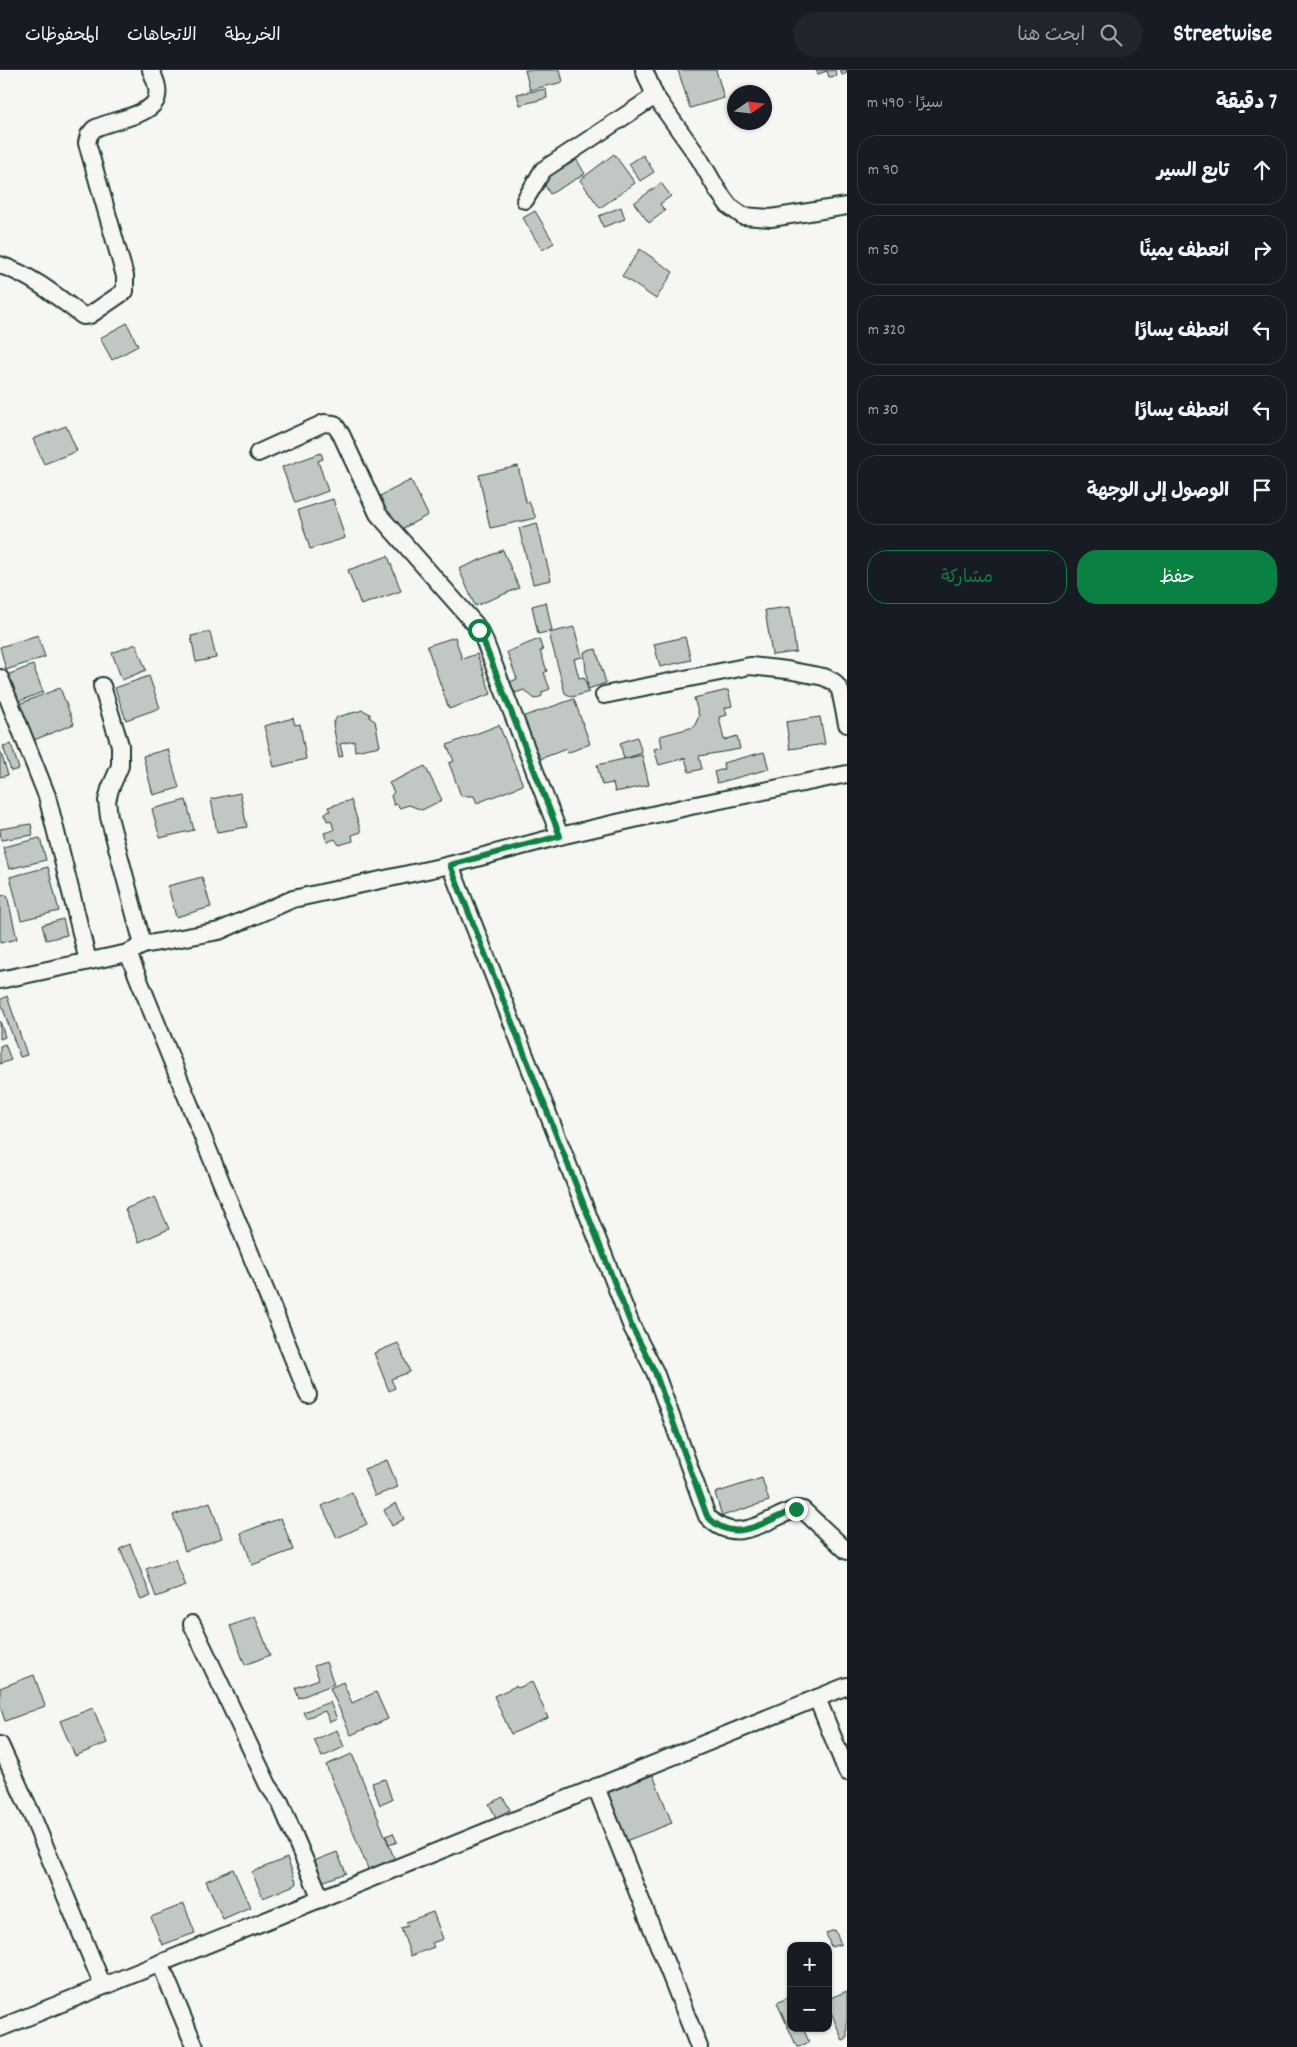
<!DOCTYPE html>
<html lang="ar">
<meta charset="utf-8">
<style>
body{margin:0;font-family:Dekko,"Playpen Sans Arabic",sans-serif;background:#20242c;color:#f1f3f6;direction:rtl}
.controls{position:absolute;right:15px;bottom:15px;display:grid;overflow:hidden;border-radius:10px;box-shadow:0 1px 4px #0004}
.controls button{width:45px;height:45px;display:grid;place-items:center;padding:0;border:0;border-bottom:1px solid #363941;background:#171b24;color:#f1f3f6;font:25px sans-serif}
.compass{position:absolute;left:727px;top:15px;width:45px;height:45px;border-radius:50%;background:#171b24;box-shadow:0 1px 4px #0004;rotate:76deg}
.stop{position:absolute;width:15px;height:15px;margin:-11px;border:4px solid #0b8043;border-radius:50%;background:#fff}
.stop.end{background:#0b8043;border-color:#fff;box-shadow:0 1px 5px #0008}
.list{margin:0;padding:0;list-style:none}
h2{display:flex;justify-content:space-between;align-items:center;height:65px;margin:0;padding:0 20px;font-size:21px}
h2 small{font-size:16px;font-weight:400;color:#9ea1a6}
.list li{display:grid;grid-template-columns:32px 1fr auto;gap:15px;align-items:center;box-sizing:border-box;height:70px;margin:0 10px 10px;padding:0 10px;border:1px solid #363941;border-radius:20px}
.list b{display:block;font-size:19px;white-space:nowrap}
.list em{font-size:16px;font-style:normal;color:#9ea1a6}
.actions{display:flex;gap:10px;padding:15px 20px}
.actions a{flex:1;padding:11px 0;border:1px solid #0b8043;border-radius:20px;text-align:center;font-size:18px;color:#0b8043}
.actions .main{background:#0b8043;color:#fff}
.icon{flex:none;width:28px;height:28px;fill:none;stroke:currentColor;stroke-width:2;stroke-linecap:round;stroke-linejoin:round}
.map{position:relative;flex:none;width:847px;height:1977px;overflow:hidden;direction:ltr}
header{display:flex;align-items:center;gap:30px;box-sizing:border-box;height:70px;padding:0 25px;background:#171b24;border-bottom:1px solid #363941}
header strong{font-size:24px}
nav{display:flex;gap:28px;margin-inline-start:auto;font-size:18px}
.search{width:350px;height:45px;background:#20242c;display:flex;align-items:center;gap:12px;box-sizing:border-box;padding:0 18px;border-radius:28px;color:#9ea1a6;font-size:19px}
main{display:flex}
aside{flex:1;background:#171b24}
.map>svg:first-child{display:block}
</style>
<header>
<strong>Streetwise</strong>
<div class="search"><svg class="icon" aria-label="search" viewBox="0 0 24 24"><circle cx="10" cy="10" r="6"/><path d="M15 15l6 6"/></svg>ابحث هنا</div>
<nav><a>الخريطة</a><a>الاتجاهات</a><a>المحفوظات</a></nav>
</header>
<main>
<aside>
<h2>7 دقيقة<small>سيرًا · 490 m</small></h2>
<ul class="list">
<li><svg class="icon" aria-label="ahead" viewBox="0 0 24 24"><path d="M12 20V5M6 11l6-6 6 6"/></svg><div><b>تابع السير</b></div><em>90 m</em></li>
<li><svg class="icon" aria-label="right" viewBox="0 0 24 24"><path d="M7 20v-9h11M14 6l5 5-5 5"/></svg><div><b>انعطف يمينًا</b></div><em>50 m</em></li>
<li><svg class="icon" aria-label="left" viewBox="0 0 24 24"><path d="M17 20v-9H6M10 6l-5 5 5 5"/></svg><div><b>انعطف يسارًا</b></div><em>320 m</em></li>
<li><svg class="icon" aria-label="left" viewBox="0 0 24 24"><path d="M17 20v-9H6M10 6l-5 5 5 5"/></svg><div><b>انعطف يسارًا</b></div><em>30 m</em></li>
<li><svg class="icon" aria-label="arrive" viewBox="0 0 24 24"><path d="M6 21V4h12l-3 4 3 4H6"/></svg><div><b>الوصول إلى الوجهة</b></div></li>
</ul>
<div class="actions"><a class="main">حفظ</a><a>مشاركة</a></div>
</aside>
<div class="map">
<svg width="847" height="1977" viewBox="0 0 847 1977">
<rect width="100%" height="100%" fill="#f6f6f2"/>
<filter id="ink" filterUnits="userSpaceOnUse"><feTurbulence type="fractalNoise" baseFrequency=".02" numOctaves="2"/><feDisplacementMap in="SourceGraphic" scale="10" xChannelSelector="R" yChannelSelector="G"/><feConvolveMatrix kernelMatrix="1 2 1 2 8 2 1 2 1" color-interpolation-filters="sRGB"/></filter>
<g filter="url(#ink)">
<g fill="#c1c8c3" stroke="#1f3d34">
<polygon points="525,0 560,0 563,12 530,20"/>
<polygon points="678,0 716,0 724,28 690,38"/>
<polygon points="816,0 826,0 827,1 818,4"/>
<polygon points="835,0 837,6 829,7 827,1"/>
<polygon points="840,0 847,0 847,3 842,5"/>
<polygon points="546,19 547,28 520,35 517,24"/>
<polygon points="614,84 635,113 600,138 580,110"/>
<polygon points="643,85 654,102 640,111 629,94"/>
<polygon points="577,90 585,104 550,124 542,110"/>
<polygon points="661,113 671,126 660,134 665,141 649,153 634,133"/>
<polygon points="621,137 625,149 603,157 599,146"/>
<polygon points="535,141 554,173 542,180 523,148"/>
<polygon points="640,179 673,202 656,229 622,206"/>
<polygon points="127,253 138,276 112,290 100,268"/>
<polygon points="66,356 77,381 44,394 33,369"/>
<polygon points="321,383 323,389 318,391 328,421 295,433 282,397"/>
<polygon points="518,396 526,432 529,432 536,448 490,458 479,405"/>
<polygon points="411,410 428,445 396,462 378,427"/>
<polygon points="333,429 345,468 310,479 298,440"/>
<polygon points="537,453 551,510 533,514 519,458"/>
<polygon points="503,480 519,518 475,536 459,499"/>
<polygon points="388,486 401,521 361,535 348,500"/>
<polygon points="546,532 552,561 538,564 532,536"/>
<polygon points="790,537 796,582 772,585 765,540"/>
<polygon points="574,557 582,587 574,589 579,608 584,607 589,622 572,627 565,623 549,563"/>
<polygon points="210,562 216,588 196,592 191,566"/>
<polygon points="38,565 45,587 6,600 0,577"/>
<polygon points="455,567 462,589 477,584 491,624 449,639 427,576"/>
<polygon points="685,567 691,590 660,597 654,574"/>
<polygon points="539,569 543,581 540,581 547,601 544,603 550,619 542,622 542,626 535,629 524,620 515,623 510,612 517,609 507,582"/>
<polygon points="136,574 146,600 122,610 112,583"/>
<polygon points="596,579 606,613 588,619 584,582"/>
<polygon points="33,595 43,622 17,632 7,605"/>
<polygon points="149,606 160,638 126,650 115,618"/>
<polygon points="60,618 74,654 34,670 19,634"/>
<polygon points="728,620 732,636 725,638 727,645 719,647 724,670 737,666 740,679 699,686 702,699 689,702 685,688 659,695 654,679 662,677 660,666 694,657 699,646 694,628"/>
<polygon points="574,629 590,674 567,683 566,679 537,690 522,647"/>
<polygon points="363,640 370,644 370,648 375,651 380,676 355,681 354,671 340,674 343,686 339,687 333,654 337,647"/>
<polygon points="820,647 825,674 790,679 786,652"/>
<polygon points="293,648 295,655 300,654 306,689 274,697 264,656"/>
<polygon points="499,655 523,715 477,733 474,726 461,726 449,693 454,691 447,675"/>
<polygon points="637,667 642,683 624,689 620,673"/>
<polygon points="11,674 19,699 11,701 3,676"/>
<polygon points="168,679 179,718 153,725 143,686"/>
<polygon points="0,680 8,705 0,707"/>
<polygon points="764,682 769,699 717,713 714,702 724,699 723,693"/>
<polygon points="642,685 649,715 615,722 613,713 602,715 597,695"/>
<polygon points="425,696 442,730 422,740 409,735 399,738 398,734 394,735 391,726 394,722 389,713"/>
<polygon points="240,723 247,757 217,762 211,729"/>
<polygon points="186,730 194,760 160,768 152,739"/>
<polygon points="351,730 361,762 352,765 353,771 339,775 335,769 327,772 324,763 334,760 331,750 327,751 325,743 330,741 328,737"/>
<polygon points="31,754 33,765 1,770 0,759"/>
<polygon points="40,768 46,790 9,799 3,777"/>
<polygon points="48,797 59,841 21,850 10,807"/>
<polygon points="202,807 211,837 176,847 168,816"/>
<polygon points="7,825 17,869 0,873 0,826"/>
<polygon points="63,849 67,865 46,870 42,855"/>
<polygon points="7,926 27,985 20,987 0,930"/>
<polygon points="0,951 5,967 0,969"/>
<polygon points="5,974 11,990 0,994 0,976"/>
<polygon points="155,1127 169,1159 139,1172 125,1139"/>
<polygon points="398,1273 410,1302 391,1309 395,1318 389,1321 374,1283"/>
<polygon points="387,1390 398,1417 375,1426 364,1399"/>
<polygon points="762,1408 769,1431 722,1446 715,1423"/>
<polygon points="352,1422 367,1454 337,1468 322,1436"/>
<polygon points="210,1432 222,1468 185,1481 173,1445"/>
<polygon points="396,1433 404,1449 392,1456 384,1440"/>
<polygon points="281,1448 293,1480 252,1495 241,1463"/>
<polygon points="130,1474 151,1526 141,1530 120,1479"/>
<polygon points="175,1489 186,1516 156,1527 146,1499"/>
<polygon points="255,1546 270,1585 245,1595 230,1556"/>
<polygon points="326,1592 334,1614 299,1628 295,1618 319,1609 314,1596"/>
<polygon points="34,1605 45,1636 5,1651 0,1636 0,1618"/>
<polygon points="343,1612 352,1633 376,1622 388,1649 351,1665 330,1618"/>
<polygon points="532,1612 548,1648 511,1664 494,1626 516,1616 518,1618"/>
<polygon points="330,1632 337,1649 330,1652 325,1641 306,1648 303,1642"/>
<polygon points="93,1638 107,1673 75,1686 60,1651"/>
<polygon points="337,1660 344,1677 322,1687 314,1670"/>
<polygon points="352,1684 401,1805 375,1816 326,1695"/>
<polygon points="653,1705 672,1753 623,1772 605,1724"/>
<polygon points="385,1709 392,1730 380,1735 372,1713"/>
<polygon points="503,1727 510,1740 496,1747 489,1734"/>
<polygon points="393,1763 397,1772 389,1775 386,1766"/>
<polygon points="337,1782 346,1803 319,1813 311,1792"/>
<polygon points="287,1788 297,1814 263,1828 252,1802"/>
<polygon points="233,1799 250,1837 223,1849 206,1811"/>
<polygon points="184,1834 195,1863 162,1875 151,1847"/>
<polygon points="433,1842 443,1869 432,1873 434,1877 411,1886 401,1858 408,1856 406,1852"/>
<polygon points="835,1860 841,1874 831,1877 826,1863"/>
<polygon points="847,1921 847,1969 843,1971 828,1935 828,1929"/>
<polygon points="789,1927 791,1932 791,1958 803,1958 809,1972 799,1977 797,1977 777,1933"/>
</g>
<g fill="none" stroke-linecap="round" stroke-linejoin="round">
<defs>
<g id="minor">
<polyline points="644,0 655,26 699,88 718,121 729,136 743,146 771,148 847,136"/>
<polyline points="525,130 543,100 655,26"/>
<path d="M 0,195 C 31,205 58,227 83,246 L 90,245 L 125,221 L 125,206 L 87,73 L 89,65 L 94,59 C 109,50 155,46 157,26 C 159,17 154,8 151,0"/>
<polyline points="258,383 324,353 334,354 341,364 378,444 475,554 483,567 560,766"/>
<polyline points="0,608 47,726 88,891"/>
<polyline points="102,616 120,675 120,696 110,719 107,731 109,747 143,875"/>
<polyline points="604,625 750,596 787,600 824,607 834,612 840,620 847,654"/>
<path d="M 450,795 L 632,1257 L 655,1302 L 707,1446 C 735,1477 765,1450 796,1439 L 803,1440 L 847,1481"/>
<polyline points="128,883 308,1325"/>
<polyline points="0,910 128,883 143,875 219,861 293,829 450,795 560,766 691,736 847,704"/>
<polyline points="192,1554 268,1715 280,1732 321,1829"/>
<polyline points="817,1628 847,1702"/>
<polyline points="0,1675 31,1743 103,1916"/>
<polyline points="596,1717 699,1977"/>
<polyline points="160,1893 195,1977"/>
<polyline points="0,1958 847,1616"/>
</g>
</defs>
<use href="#minor" stroke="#1f3d34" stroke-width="20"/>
<use href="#minor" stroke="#f6f6f2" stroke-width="16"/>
</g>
</g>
<g fill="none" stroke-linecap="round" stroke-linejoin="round" filter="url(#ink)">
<path stroke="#0b8043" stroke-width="6" d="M 479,560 L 560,766 L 450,795 L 632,1257 L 655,1302 L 707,1446 C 735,1477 765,1450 796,1439"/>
</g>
</svg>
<div class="controls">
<button>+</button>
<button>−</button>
</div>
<svg class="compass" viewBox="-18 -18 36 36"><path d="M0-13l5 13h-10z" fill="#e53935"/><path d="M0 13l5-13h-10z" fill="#9ea1a6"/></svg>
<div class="stop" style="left:479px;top:560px"></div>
<div class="stop end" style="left:796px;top:1439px"></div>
</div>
</main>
